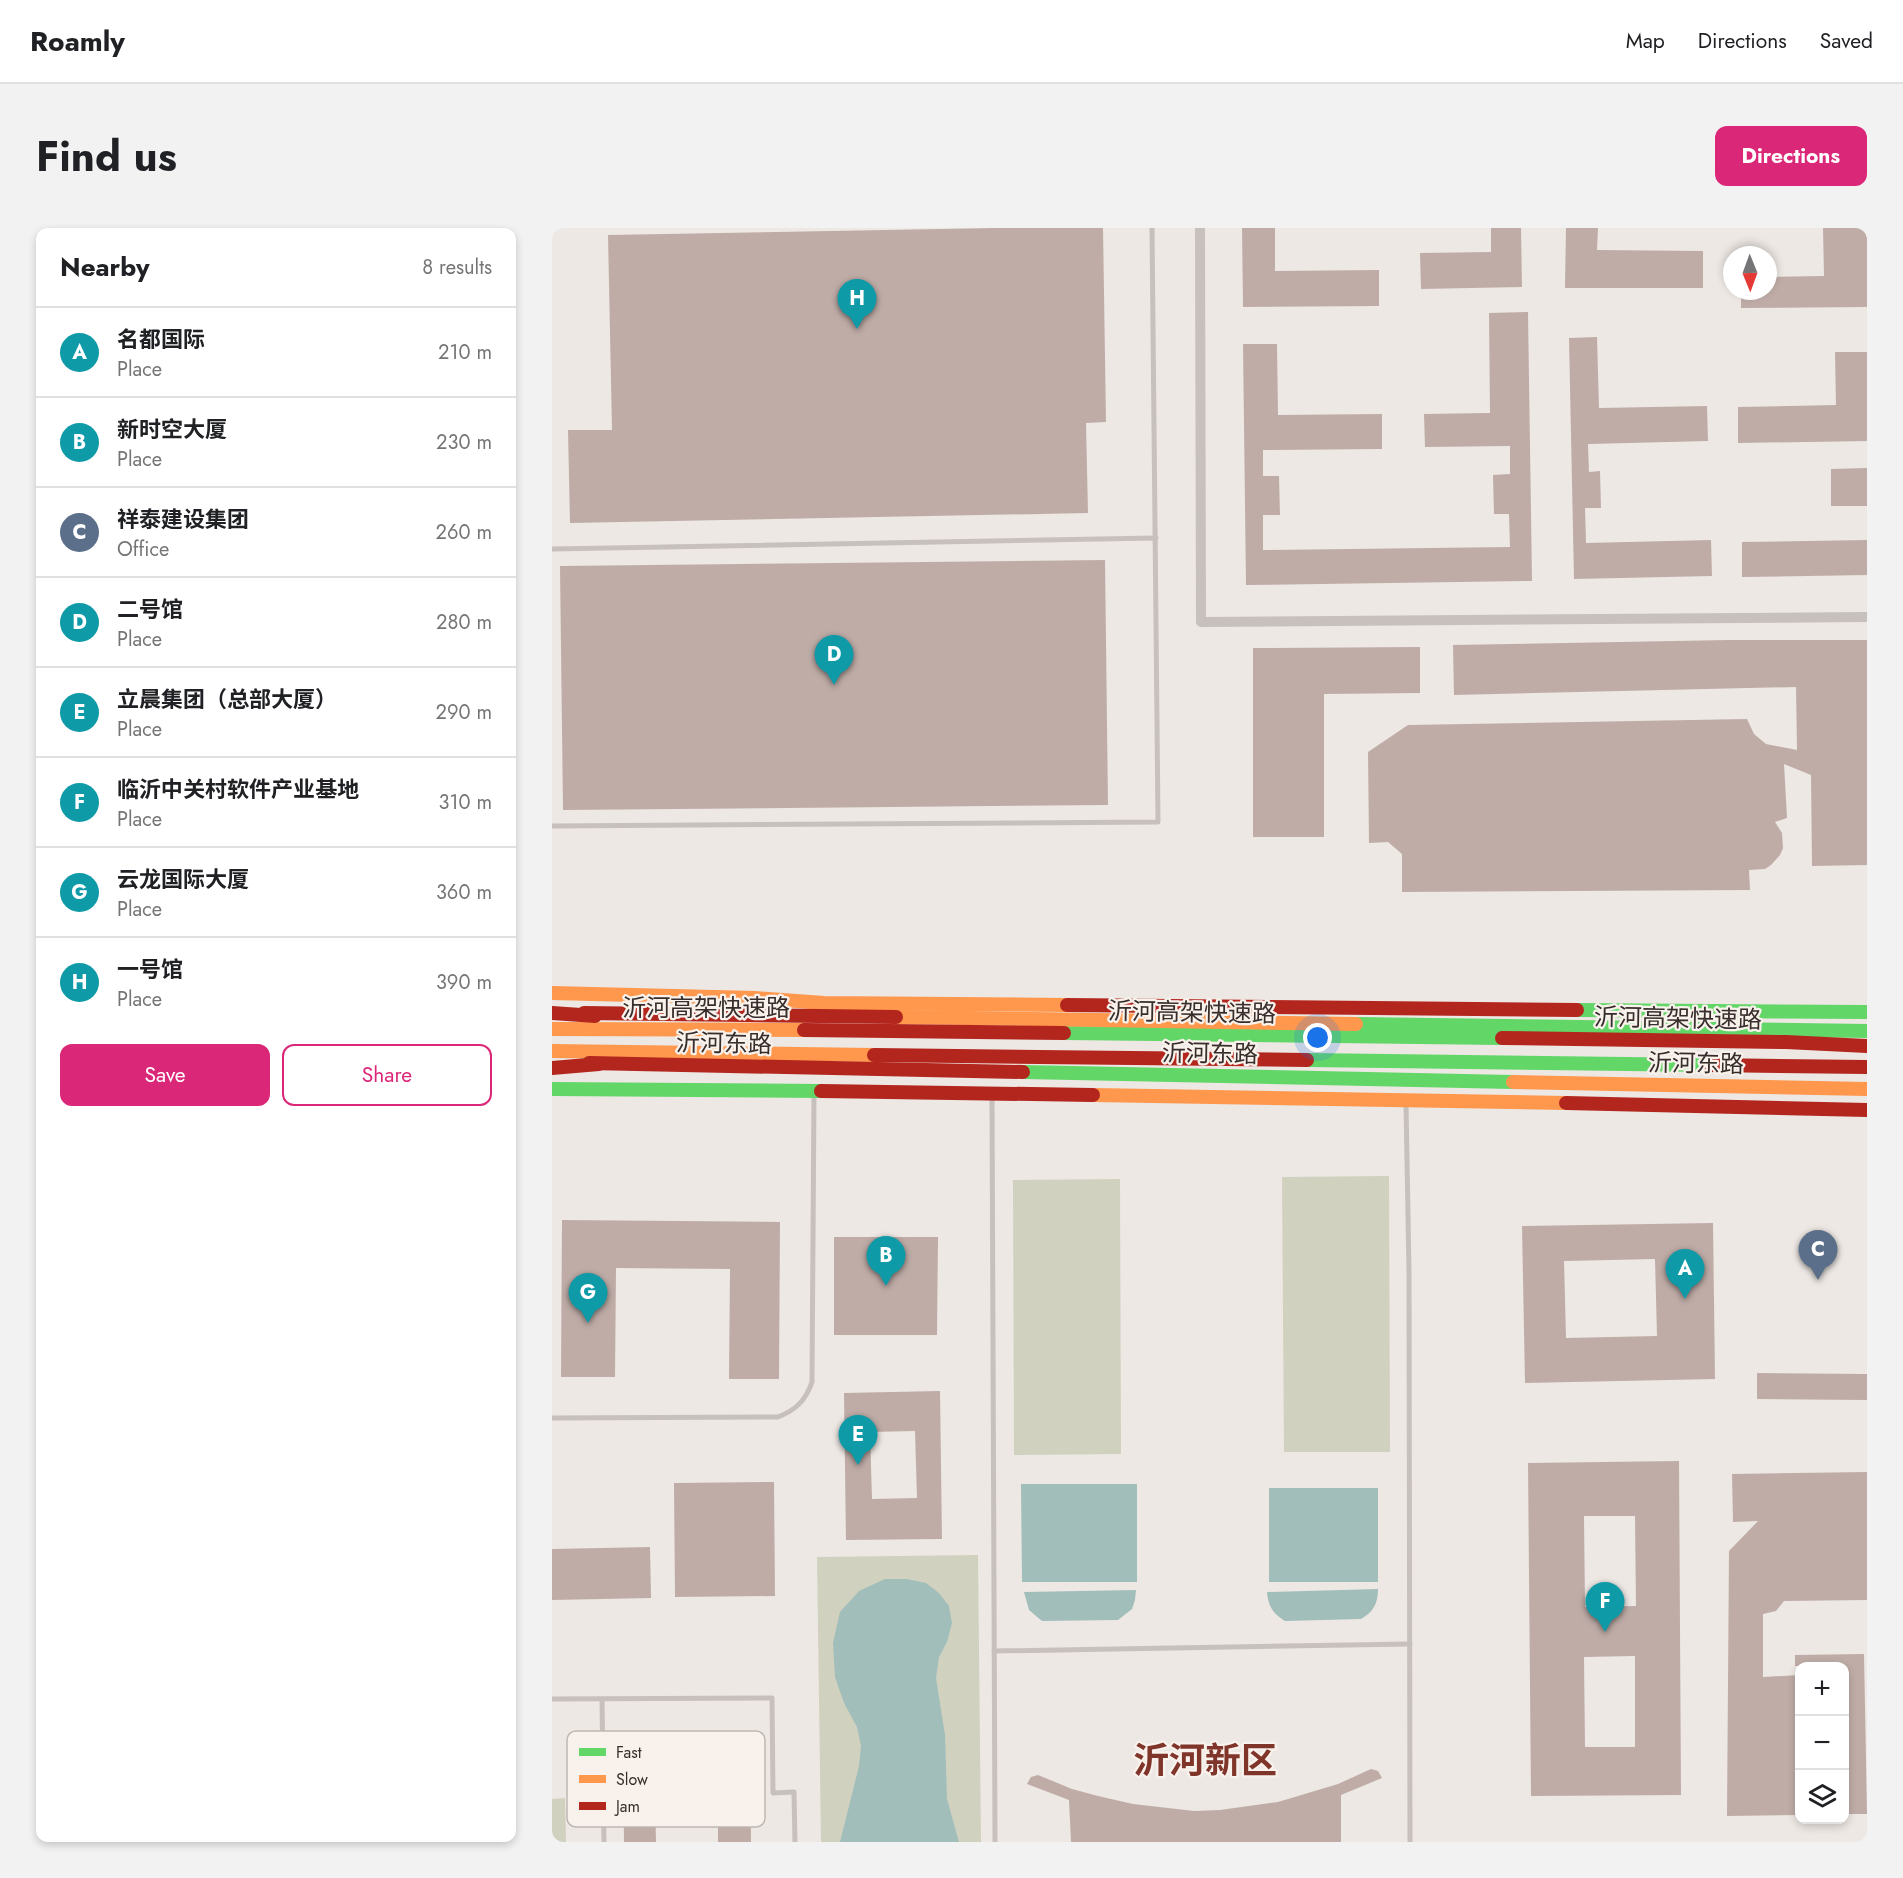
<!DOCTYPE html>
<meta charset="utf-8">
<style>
body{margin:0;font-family:Jost,"Noto Sans SC",sans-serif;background:#f2f2f2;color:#202124}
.controls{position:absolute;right:18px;bottom:18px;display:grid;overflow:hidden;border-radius:12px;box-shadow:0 3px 9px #0003}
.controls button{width:54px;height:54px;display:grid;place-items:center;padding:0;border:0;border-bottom:2px solid #e0e0e0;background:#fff;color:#202124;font:30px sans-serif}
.compass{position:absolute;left:1171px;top:18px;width:54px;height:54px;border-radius:50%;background:#fff;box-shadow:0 3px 9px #0003;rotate:179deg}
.you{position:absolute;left:766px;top:810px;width:21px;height:21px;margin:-15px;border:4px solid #fff;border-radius:50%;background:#1a73e8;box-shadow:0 0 0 9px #1a73e833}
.badge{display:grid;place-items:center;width:39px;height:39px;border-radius:50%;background:#db2777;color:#fff;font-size:20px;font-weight:700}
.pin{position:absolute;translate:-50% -50px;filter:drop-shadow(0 2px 3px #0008)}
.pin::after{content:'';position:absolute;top:32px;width:21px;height:18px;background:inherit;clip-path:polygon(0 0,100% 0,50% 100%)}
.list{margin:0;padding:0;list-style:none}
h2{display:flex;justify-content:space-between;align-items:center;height:78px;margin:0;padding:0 24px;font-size:26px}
h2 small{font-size:20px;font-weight:400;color:#757577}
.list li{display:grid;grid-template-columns:39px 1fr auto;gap:18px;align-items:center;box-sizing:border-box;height:90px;padding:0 24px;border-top:2px solid #e0e0e0}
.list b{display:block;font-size:22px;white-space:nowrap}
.list p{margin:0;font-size:20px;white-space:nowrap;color:#757577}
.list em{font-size:20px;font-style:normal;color:#757577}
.actions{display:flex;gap:12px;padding:18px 24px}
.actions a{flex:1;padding:14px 0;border:2px solid #db2777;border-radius:12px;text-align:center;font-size:21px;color:#db2777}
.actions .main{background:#db2777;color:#fff}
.icon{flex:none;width:33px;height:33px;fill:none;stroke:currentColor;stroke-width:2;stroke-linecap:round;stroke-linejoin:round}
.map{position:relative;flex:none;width:1315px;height:1614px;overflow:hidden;border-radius:12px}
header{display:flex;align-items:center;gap:36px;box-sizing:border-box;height:84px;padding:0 30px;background:#fff;border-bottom:2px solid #e0e0e0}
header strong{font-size:28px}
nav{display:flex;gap:33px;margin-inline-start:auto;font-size:21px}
.intro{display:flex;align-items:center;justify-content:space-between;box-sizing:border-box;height:144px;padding:0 36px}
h1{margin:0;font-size:42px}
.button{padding:15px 27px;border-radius:12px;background:#db2777;color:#fff;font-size:21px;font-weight:700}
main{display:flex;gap:36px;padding:0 36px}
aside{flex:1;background:#fff;border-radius:12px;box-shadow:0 3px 9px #0003}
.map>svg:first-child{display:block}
</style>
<header>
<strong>Roamly</strong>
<nav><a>Map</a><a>Directions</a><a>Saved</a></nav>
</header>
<div class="intro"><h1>Find us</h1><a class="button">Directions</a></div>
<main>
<aside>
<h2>Nearby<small>8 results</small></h2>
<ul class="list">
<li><span class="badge" style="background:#0f9aa8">A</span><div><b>名都国际</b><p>Place</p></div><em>210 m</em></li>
<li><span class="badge" style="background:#0f9aa8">B</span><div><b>新时空大厦</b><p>Place</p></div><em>230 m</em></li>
<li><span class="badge" style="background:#5c6f8a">C</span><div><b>祥泰建设集团</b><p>Office</p></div><em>260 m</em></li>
<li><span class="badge" style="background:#0f9aa8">D</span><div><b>二号馆</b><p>Place</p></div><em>280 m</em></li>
<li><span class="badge" style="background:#0f9aa8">E</span><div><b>立晨集团（总部大厦）</b><p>Place</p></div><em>290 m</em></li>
<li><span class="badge" style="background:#0f9aa8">F</span><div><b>临沂中关村软件产业基地</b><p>Place</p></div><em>310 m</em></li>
<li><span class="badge" style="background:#0f9aa8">G</span><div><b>云龙国际大厦</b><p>Place</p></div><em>360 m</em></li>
<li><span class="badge" style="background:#0f9aa8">H</span><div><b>一号馆</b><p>Place</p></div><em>390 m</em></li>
</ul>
<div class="actions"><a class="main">Save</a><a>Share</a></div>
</aside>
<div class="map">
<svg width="1315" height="1614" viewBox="0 0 1315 1614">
<rect width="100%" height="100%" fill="#ede8e4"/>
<g fill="#d0d1bf">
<polygon points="837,948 838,1224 732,1224 730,949"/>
<polygon points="568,951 569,1226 462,1227 461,952"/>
<polygon points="426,1327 429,1614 269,1614 265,1329"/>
<polygon points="13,1570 14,1614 0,1614 0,1571"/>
</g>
<g fill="#a1bebb">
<polygon points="469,1256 585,1256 585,1354 470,1354"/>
<rect x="717" y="1260" width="109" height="94"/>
<polygon points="333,1351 355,1351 374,1355 387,1365 397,1378 400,1395 395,1414 387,1429 384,1450 393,1507 395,1571 407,1614 288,1614 307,1538 309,1518 305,1499 292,1475 283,1449 281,1415 288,1384 307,1363"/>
<path d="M 826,1361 C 826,1376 821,1384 809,1391 L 733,1393 C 721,1386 716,1378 715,1364 Z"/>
<polygon points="584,1362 583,1372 580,1381 566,1392 490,1393 477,1382 472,1364"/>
</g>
<g fill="#bfaca7" fill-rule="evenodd">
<polygon points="443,0 551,0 554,194 534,195 536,285 18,295 16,202 60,202 56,7"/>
<polygon points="690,0 723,0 723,43 827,42 827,78 691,79"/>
<polygon points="939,0 969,0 970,59 869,61 868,25 939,24"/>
<polygon points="1014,0 1046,0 1045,22 1151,23 1151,60 1013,60"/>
<polygon points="1271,0 1315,0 1315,79 1189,80 1189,63 1216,63 1216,49 1272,48"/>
<polygon points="976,84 980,353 694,357 691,116 725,116 726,187 830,186 830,221 711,222 711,248 727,248 728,287 711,287 711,322 958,319 957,286 942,286 941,247 958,246 958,218 873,219 872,186 938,185 937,85"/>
<polygon points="1045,109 1047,180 1155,178 1156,213 1036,216 1037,244 1048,243 1049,280 1033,280 1034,315 1159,312 1160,348 1022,351 1017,110"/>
<polygon points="1283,124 1315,124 1315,213 1186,215 1186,179 1284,177"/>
<polygon points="1315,240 1315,278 1279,278 1279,241"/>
<polygon points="1315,312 1315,347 1190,349 1190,314"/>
<polygon points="553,332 556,577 11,582 8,338"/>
<polygon points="1177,412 1315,412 1315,637 1260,638 1259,547 1232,536 1235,590 1223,594 1230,605 1231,620 1228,627 1219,637 1213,641 1197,642 1198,662 850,664 850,626 836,614 817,615 816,524 856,497 1195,491 1202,506 1214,516 1245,522 1244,459 902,467 901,417"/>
<polygon points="868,419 868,465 772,466 772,609 701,609 701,420"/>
<polygon points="10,992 228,994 227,1151 177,1151 178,1041 64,1040 63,1149 9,1149"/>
<path d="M 1161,995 L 1163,1151 L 973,1155 L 970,998 ZM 1103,1031 L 1105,1108 L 1014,1110 L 1012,1033 Z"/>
<polygon points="282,1009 386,1009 385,1107 282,1107"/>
<polygon points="1205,1145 1315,1146 1315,1172 1205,1171"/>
<path d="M 388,1163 L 390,1311 L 294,1312 L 292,1165 ZM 363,1203 L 365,1270 L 320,1271 L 318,1204 Z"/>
<path d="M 1127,1233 L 1129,1567 L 979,1568 L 976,1235 ZM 1032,1288 L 1083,1288 L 1084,1378 L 1033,1379 ZM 1083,1428 L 1083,1519 L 1033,1519 L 1032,1429 Z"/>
<polygon points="1315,1244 1315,1372 1232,1373 1224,1383 1211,1386 1211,1449 1248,1447 1248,1587 1175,1588 1177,1323 1206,1293 1181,1294 1180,1246"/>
<polygon points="222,1254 223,1368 123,1369 122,1255"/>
<polygon points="98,1319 99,1370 0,1372 0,1321"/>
<polygon points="1312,1426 1315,1586 1293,1586 1293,1438 1243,1438 1243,1427"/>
<polygon points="198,1521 199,1614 166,1614 166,1573 103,1573 104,1614 72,1614 71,1522"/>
<polygon points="819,1541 826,1543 830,1550 789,1567 789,1614 519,1614 517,1572 475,1556 479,1549 486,1547 520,1561 546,1568 581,1576 642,1583 668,1582 726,1574 786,1556"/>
</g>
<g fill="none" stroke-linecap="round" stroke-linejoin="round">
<g stroke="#c7c0bc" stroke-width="5">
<polyline points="0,321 604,310"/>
<polyline points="0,598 606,594 600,0"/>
<polyline points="440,869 443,1614"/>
<polyline points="854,876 857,1043 858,1614"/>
<path d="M 0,1190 L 226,1189 C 244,1182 254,1172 260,1154 L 262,866"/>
<polyline points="442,1423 858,1416"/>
<polyline points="0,1471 220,1470 221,1565 242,1564 243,1614"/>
<polyline points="50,1471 52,1614"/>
</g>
<polyline stroke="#c7c0bc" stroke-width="10" points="648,0 649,394 1315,389"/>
<g stroke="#63d668" stroke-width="14">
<polyline points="1025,782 1315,784"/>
<polyline points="804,796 1315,803"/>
<polyline points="512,805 950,810"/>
<polyline points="755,832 1156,837"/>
<polyline points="471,844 961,854"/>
<polyline points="0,861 269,863"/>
</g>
<g stroke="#ff974d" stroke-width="14">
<polyline points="0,765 203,770 272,775 515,777"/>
<polyline points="344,789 804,796"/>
<polyline points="0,801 252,802"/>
<polyline points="0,823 322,827"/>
<polyline points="961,854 1315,861"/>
<polyline points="541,867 1014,875"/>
</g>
<g stroke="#b3261e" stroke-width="14">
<polyline points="515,777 1025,782"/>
<polyline points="0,785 43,788"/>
<polyline points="32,785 344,789"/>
<polyline points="252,802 512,805"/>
<polyline points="950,810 1234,814 1315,818"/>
<polyline points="322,827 755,832"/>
<polyline points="37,835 471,844"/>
<polyline points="1156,837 1315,839"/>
<polyline points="0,840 47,836"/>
<polyline points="269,863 541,867"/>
<polyline points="1014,875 1315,882"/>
</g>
</g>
<g text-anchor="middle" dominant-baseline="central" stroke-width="4.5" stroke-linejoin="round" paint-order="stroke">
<g font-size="24" fill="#372d2b" stroke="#f9f2ec">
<text x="154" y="779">沂河高架快速路</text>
<text transform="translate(640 784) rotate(1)">沂河高架快速路</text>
<text transform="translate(1126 790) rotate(1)">沂河高架快速路</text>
<text transform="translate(172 815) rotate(1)">沂河东路</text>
<text transform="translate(658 825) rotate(1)">沂河东路</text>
<text transform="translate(1144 835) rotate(1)">沂河东路</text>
</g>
<g font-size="36" font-weight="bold" fill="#80352a" stroke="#f9f2ec">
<text x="653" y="1532">沂河新区</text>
</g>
</g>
<rect x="15" y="1503" width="198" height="96" rx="9" fill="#f9f2ec" stroke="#bfb7b2" stroke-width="1.5"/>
<rect x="27" y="1520" width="27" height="8" fill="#63d668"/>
<rect x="27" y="1547" width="27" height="8" fill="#ff974d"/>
<rect x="27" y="1574" width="27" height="8" fill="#b3261e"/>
<g font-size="16" fill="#372d2b">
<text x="64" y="1530">Fast</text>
<text x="64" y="1557">Slow</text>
<text x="64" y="1584">Jam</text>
</g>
</svg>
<div class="controls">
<button>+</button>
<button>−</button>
<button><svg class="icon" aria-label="layers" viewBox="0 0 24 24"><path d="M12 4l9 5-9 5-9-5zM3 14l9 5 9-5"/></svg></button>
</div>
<svg class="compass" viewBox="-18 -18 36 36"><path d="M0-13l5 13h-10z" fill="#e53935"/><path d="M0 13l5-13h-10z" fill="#757577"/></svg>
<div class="you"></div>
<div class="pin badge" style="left:1133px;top:1071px;background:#0f9aa8">A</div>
<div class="pin badge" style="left:334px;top:1058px;background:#0f9aa8">B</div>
<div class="pin badge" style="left:1266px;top:1052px;background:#5c6f8a">C</div>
<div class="pin badge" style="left:282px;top:457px;background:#0f9aa8">D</div>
<div class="pin badge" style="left:306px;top:1237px;background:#0f9aa8">E</div>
<div class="pin badge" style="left:1053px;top:1404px;background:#0f9aa8">F</div>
<div class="pin badge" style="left:36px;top:1095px;background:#0f9aa8">G</div>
<div class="pin badge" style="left:305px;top:101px;background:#0f9aa8">H</div>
</div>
</main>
